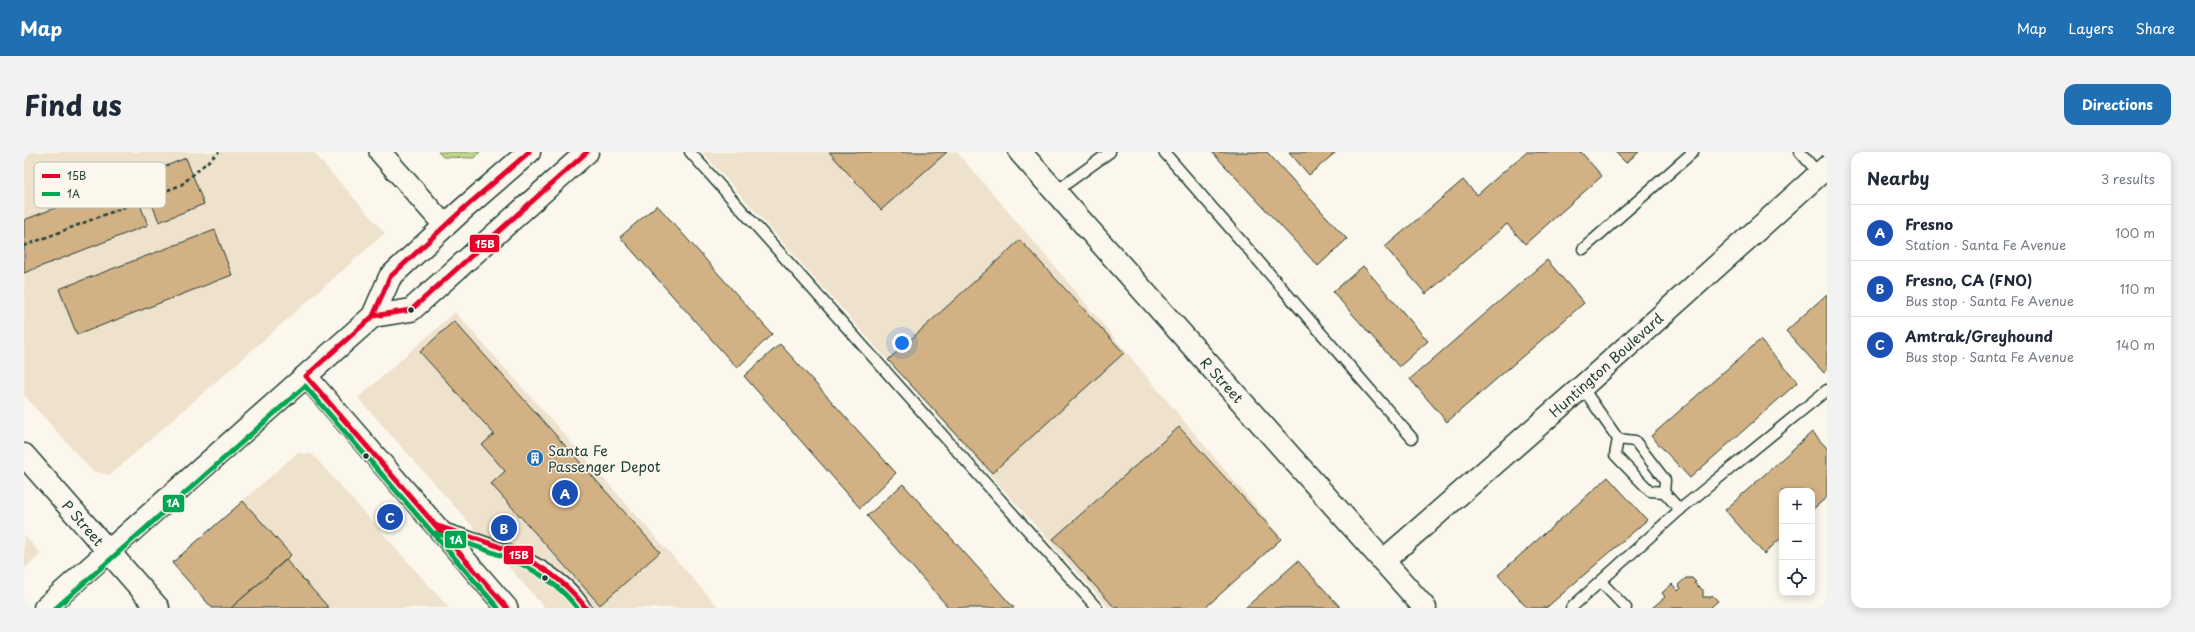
<!DOCTYPE html>
<meta charset="utf-8">
<style>
body{margin:0;font-family:"Playpen Sans",sans-serif;background:#f2f2f3;color:#1f2937}
.controls{position:absolute;right:12px;bottom:12px;display:grid;overflow:hidden;border-radius:8px;box-shadow:0 2px 10px #0003}
.controls button{width:36px;height:36px;display:grid;place-items:center;padding:0;border:0;border-bottom:1px solid #e0e1e3;background:#fff;color:#1f2937;font:20px sans-serif}
.you{position:absolute;left:878px;top:191px;width:14px;height:14px;margin:-10px;border:3px solid #fff;border-radius:50%;background:#1a73e8;box-shadow:0 0 0 6px #1a73e833}
.badge{display:grid;place-items:center;width:26px;height:26px;border-radius:50%;background:#1f6fb2;color:#fff;font-size:13px;font-weight:700}
.pin{position:absolute;translate:-50% -50%;border:2px solid #fff;box-shadow:0 1px 4px #0006}
.list{margin:0;padding:0;list-style:none}
h2{display:flex;justify-content:space-between;align-items:center;height:52px;margin:0;padding:0 16px;font-size:17px}
h2 small{font-size:13px;font-weight:400;color:#747a83}
.list li{display:grid;grid-template-columns:26px 1fr auto;gap:12px;align-items:center;box-sizing:border-box;height:56px;padding:0 16px;border-top:1px solid #e0e1e3}
.list b{display:block;font-size:15px;white-space:nowrap}
.list p{margin:0;font-size:13px;white-space:nowrap;color:#747a83}
.list em{font-size:13px;font-style:normal;color:#747a83}
.icon{flex:none;width:22px;height:22px;fill:none;stroke:currentColor;stroke-width:2;stroke-linecap:round;stroke-linejoin:round}
.map{position:relative;flex:none;width:1803px;height:456px;overflow:hidden;border-radius:12px}
header{display:flex;align-items:center;gap:24px;box-sizing:border-box;height:56px;padding:0 20px;background:#1f6fb2;color:#fff}
header strong{font-size:19px}
nav{display:flex;gap:22px;margin-inline-start:auto;font-size:14px}
.intro{display:flex;align-items:center;justify-content:space-between;box-sizing:border-box;height:96px;padding:0 24px}
h1{margin:0;font-size:28px}
.button{padding:10px 18px;border-radius:12px;background:#1f6fb2;color:#fff;font-size:14px;font-weight:700}
main{display:flex;gap:24px;padding:0 24px}
aside{flex:1;background:#fff;border-radius:12px;box-shadow:0 2px 10px #0003}
.map>svg:first-child{display:block}
</style>
<header>
<strong>Map</strong>
<nav><a>Map</a><a>Layers</a><a>Share</a></nav>
</header>
<div class="intro"><h1>Find us</h1><a class="button">Directions</a></div>
<main>
<div class="map">
<svg width="1803" height="456" viewBox="0 0 1803 456">
<rect width="100%" height="100%" fill="#fbf7ec"/>
<filter id="ink" filterUnits="userSpaceOnUse"><feTurbulence type="fractalNoise" baseFrequency=".025" numOctaves="2"/><feDisplacementMap in="SourceGraphic" scale="8" xChannelSelector="R" yChannelSelector="G"/><feConvolveMatrix kernelMatrix="1 2 1 2 8 2 1 2 1" color-interpolation-filters="sRGB"/></filter>
<g filter="url(#ink)">
<g fill="#efe2cd">
<polygon points="0,0 289,0 361,81 86,323 68,319 0,243"/>
<polygon points="678,0 933,0 1005,84 1258,386 1180,456 1085,456"/>
<polygon points="431,160 695,456 521,456 334,246"/>
<polygon points="273,301 288,302 425,456 188,456 148,411"/>
<polygon points="0,383 17,402 0,417"/>
</g>
<polygon fill="#c4d58a" stroke="#72895f" points="414,0 456,0 450,6 419,5"/>
<g fill="#d2b185" stroke="#1f3d34">
<polygon points="805,0 923,0 857,58"/>
<polygon points="1188,0 1243,0 1323,87 1294,114"/>
<polygon points="1265,0 1312,0 1285,23"/>
<polygon points="1502,0 1557,0 1578,24 1501,92 1483,72 1402,142 1361,95 1439,28 1453,43"/>
<polygon points="1591,0 1615,0 1602,11"/>
<polygon points="162,6 180,52 135,70 117,24"/>
<polygon points="106,27 124,73 0,121 0,68"/>
<polygon points="633,53 748,182 713,216 596,85"/>
<polygon points="191,78 208,123 53,183 35,137"/>
<polygon points="996,88 1100,201 968,321 864,208"/>
<polygon points="1523,108 1560,151 1423,270 1386,227"/>
<polygon points="1339,114 1404,189 1375,215 1309,140"/>
<polygon points="1803,142 1803,218 1800,221 1762,179"/>
<polygon points="430,169 636,400 576,453 467,332 481,319 458,293 470,282 396,200"/>
<polygon points="1736,188 1774,230 1666,326 1627,284"/>
<polygon points="756,192 872,321 836,356 720,224"/>
<polygon points="1155,275 1257,387 1181,456 1091,456 1029,387"/>
<polygon points="1788,280 1803,296 1803,345 1788,358 1788,339 1758,339 1758,385 1740,402 1701,358"/>
<polygon points="1584,325 1623,368 1522,456 1503,456 1474,423"/>
<polygon points="879,332 990,456 925,456 843,364"/>
<polygon points="219,349 267,403 207,456 188,456 148,411"/>
<polygon points="262,408 305,456 207,456"/>
<polygon points="1274,409 1317,456 1221,456"/>
<polygon points="1662,426 1668,426 1672,430 1670,431 1679,438 1679,445 1686,445 1688,443 1694,449 1686,456 1628,456 1641,445 1638,441 1648,432 1654,439 1657,436 1654,433"/>
</g>
<g fill="none" stroke-linecap="round" stroke-linejoin="round">
<defs>
<g id="service">
<polyline points="666,0 1073,456"/>
<polyline points="1140,0 1388,286"/>
<polyline points="1776,0 1795,22"/>
<polyline points="1031,40 1086,0"/>
<polyline points="1559,97 1669,0"/>
<polyline points="1558,235 1594,287 1591,303 1626,339 1640,340 1641,328 1611,289 1594,287"/>
<polyline points="1640,340 1656,358"/>
<path d="M 419,376 C 469,393 533,408 562,456"/>
<polyline points="1577,430 1602,456"/>
<polyline points="1547,456 1659,355 1803,238"/>
</g>
<g id="minor">
<polyline points="356,0 421,74"/>
<polyline points="282,224 483,456"/>
</g>
<g id="tertiary">
<polyline points="996,0 1401,456"/>
<polyline points="1359,409 1558,235 1803,15"/>
</g>
<g id="secondary">
<polyline points="349,164 387,158 563,0"/>
<polyline points="0,303 134,456"/>
<polyline points="21,456 349,164 366,125 437,59 505,0"/>
</g>
</defs>
<use href="#service" stroke="#1f3d34" stroke-width="13"/>
<use href="#minor" stroke="#1f3d34" stroke-width="24"/>
<use href="#tertiary" stroke="#1f3d34" stroke-width="25"/>
<use href="#secondary" stroke="#1f3d34" stroke-width="25"/>
<polyline stroke="#1f3d34" stroke-width="2.5" stroke-dasharray="4 3" stroke-linecap="butt" points="0,94 157,33 195,0"/>
<use href="#service" stroke="#fbf7ec" stroke-width="10"/>
<use href="#minor" stroke="#fbf7ec" stroke-width="21"/>
<use href="#tertiary" stroke="#fbf7ec" stroke-width="22"/>
<use href="#secondary" stroke="#fbf7ec" stroke-width="22"/>
<defs>
<g id="bus-1">
<polyline points="349,164 387,158 563,0"/>
<path d="M 413,374 C 471,393 523,405 562,456"/>
<polyline points="483,456 282,224 349,164 366,125 437,59 505,0"/>
</g>
<g id="bus-2">
<path d="M 411,381 C 462,398 519,411 553,456"/>
<polyline points="32,456 281,234 474,456"/>
</g>
</defs>
<use href="#bus-1" stroke="#fbf7ec" stroke-width="8"/>
<use href="#bus-2" stroke="#fbf7ec" stroke-width="8"/>
<use href="#bus-1" stroke="#e4002b" stroke-width="5"/>
<use href="#bus-2" stroke="#00a651" stroke-width="5"/>
</g>
</g>
<defs>
<symbol id="building-disc" viewBox="-11 -11 22 22"><circle r="9.5" fill="#1f6fb2" stroke="#fbf7ec"/><path d="M-4-6H4V6H1V3H-1V6H-4ZM-2.5-4.3h1.7v1.8h-1.7ZM.8-4.3h1.7v1.8H.8ZM-2.5-1h1.7V.8h-1.7ZM.8-1h1.7V.8H.8Z" fill="#fff"/></symbol>
</defs>
<g fill-rule="evenodd">
<use href="#building-disc" x="501" y="296" width="20" height="20"/>
</g>
<g fill="#1f3d34" stroke="#fbf7ec" stroke-width="1.5">
<circle cx="387" cy="158" r="3.5"/>
<circle cx="342" cy="304" r="3.5"/>
<circle cx="521" cy="426" r="3.5"/>
</g>
<g text-anchor="middle" dominant-baseline="central" stroke-width="3" stroke-linejoin="round" paint-order="stroke">
<g font-size="14" fill="#1f3d34" stroke="#fbf7ec">
<text transform="translate(1582 213) rotate(-42)">Huntington Boulevard</text>
<text transform="translate(1198 228) rotate(48)">R Street</text>
<text transform="translate(59 371) rotate(49)">P Street</text>
</g>
<g font-size="14" fill="#1f3d34" stroke="#fbf7ec" text-anchor="start">
<text x="524" y="298">Santa Fe<tspan x="524" dy="16">Passenger Depot</tspan></text>
</g>
</g>
<rect x="10" y="10" width="132" height="46" rx="6" fill="#fbf7ec" stroke="#b9bfb5" stroke-width="1"/>
<rect x="18" y="22" width="18" height="4" fill="#e4002b"/>
<rect x="18" y="40" width="18" height="4" fill="#00a651"/>
<g font-size="11" fill="#1f3d34">
<text x="43" y="28">15B</text>
<text x="43" y="46">1A</text>
</g>
<g stroke="#fbf7ec" stroke-width="1.5">
<rect x="445" y="82" width="31" height="19" rx="4" fill="#e4002b"/>
<rect x="138" y="342" width="23" height="19" rx="4" fill="#00a651"/>
<rect x="420" y="378" width="23" height="19" rx="4" fill="#00a651"/>
<rect x="479" y="393" width="31" height="20" rx="4" fill="#e4002b"/>
</g>
<g font-size="11" text-anchor="middle" font-weight="bold" fill="#fff">
<text x="461" y="96">15B</text>
<text x="149" y="355">1A</text>
<text x="432" y="392">1A</text>
<text x="495" y="407">15B</text>
</g>
</svg>
<div class="controls">
<button>+</button>
<button>−</button>
<button><svg class="icon" aria-label="locate" viewBox="0 0 24 24"><circle cx="12" cy="12" r="6"/><path d="M12 2v4M12 18v4M2 12h4M18 12h4"/></svg></button>
</div>
<div class="you"></div>
<div class="pin badge" style="left:541px;top:341px;background:#1a4fb4">A</div>
<div class="pin badge" style="left:480px;top:376px;background:#1a4fb4">B</div>
<div class="pin badge" style="left:366px;top:365px;background:#1a4fb4">C</div>
</div>
<aside>
<h2>Nearby<small>3 results</small></h2>
<ul class="list">
<li><span class="badge" style="background:#1a4fb4">A</span><div><b>Fresno</b><p>Station · Santa Fe Avenue</p></div><em>100 m</em></li>
<li><span class="badge" style="background:#1a4fb4">B</span><div><b>Fresno, CA (FNO)</b><p>Bus stop · Santa Fe Avenue</p></div><em>110 m</em></li>
<li><span class="badge" style="background:#1a4fb4">C</span><div><b>Amtrak/Greyhound</b><p>Bus stop · Santa Fe Avenue</p></div><em>140 m</em></li>
</ul>
</aside>
</main>
